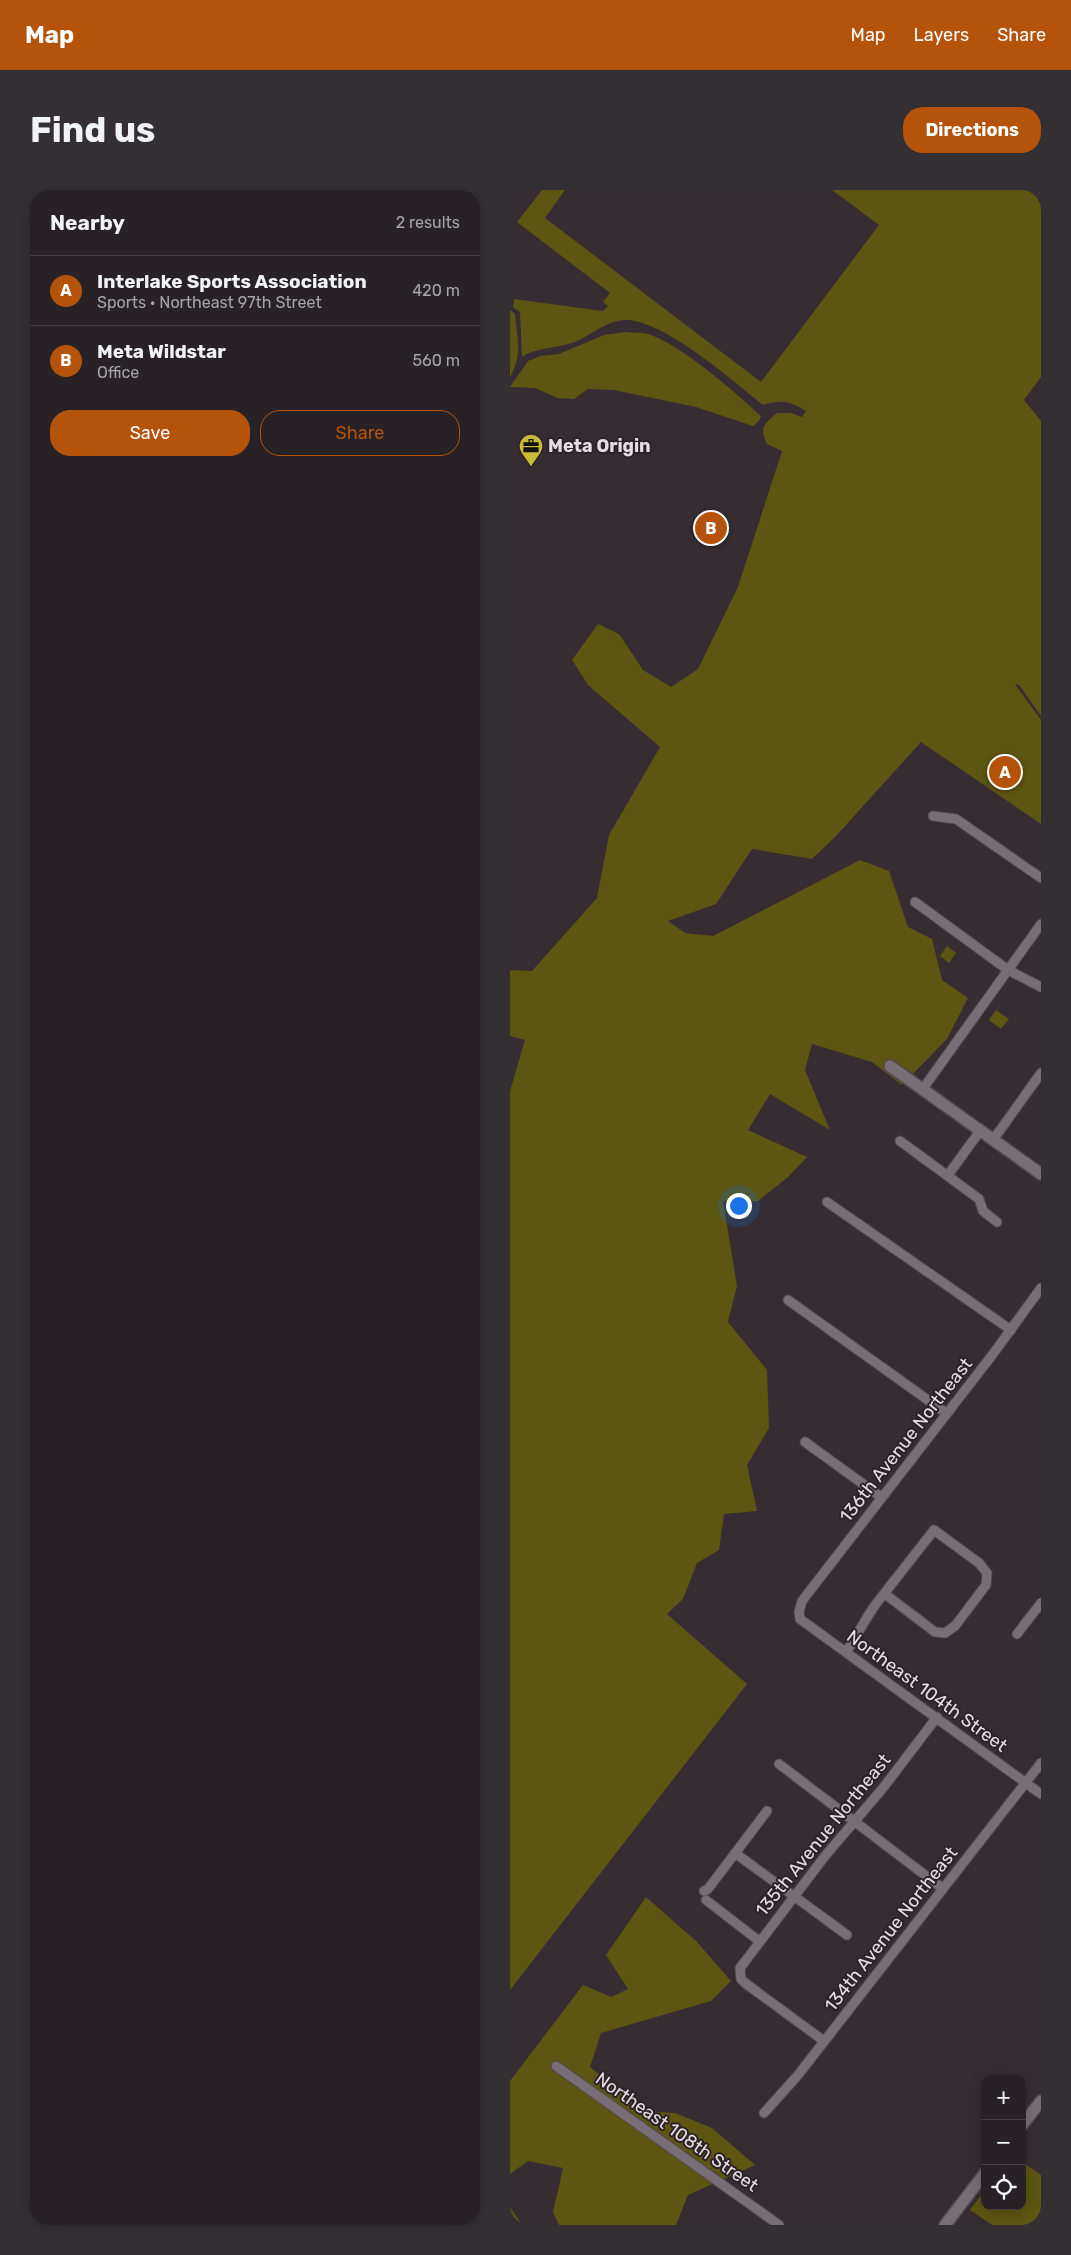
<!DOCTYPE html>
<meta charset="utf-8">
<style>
body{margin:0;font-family:Rubik,sans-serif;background:#342f32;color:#f1f3f6}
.controls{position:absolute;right:15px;bottom:15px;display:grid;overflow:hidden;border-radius:10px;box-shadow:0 2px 12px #0003}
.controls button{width:45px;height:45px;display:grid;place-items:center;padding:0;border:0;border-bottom:1px solid #443f43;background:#282226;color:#f1f3f6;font:25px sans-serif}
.you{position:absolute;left:228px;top:1015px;width:18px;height:18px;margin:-12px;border:4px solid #fff;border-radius:50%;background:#1a73e8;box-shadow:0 0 0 8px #1a73e833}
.badge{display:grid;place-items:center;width:32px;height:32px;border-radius:50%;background:#b45309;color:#fff;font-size:16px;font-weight:700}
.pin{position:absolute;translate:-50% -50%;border:2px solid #fff;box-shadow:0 1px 5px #0006}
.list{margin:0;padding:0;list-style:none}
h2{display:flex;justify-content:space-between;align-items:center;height:65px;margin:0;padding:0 20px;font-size:21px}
h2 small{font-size:16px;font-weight:400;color:#a5a4a7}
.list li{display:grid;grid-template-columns:32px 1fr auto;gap:15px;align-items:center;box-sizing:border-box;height:70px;padding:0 20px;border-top:1px solid #443f43}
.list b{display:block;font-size:19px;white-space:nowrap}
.list p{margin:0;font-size:16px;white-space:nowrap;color:#a5a4a7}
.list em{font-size:16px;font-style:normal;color:#a5a4a7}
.actions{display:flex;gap:10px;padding:15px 20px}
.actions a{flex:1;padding:11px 0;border:1px solid #b45309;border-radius:20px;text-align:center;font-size:18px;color:#b45309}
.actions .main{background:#b45309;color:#fff}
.icon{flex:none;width:28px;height:28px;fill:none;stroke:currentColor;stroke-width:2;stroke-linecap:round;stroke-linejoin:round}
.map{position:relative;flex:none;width:531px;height:2035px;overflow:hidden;border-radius:20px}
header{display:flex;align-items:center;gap:30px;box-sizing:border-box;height:70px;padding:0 25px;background:#b45309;color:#fff}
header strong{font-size:24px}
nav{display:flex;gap:28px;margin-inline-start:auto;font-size:18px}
.intro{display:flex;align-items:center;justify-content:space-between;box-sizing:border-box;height:120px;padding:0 30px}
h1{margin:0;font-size:35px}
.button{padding:12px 22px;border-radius:20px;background:#b45309;color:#fff;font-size:18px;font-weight:700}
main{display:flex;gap:30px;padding:0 30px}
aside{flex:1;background:#282226;border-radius:20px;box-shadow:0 2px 12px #0003}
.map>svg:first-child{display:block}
</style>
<header>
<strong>Map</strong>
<nav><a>Map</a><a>Layers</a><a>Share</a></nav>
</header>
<div class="intro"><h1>Find us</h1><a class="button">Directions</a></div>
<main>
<aside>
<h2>Nearby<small>2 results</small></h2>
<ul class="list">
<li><span class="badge">A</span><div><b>Interlake Sports Association</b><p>Sports · Northeast 97th Street</p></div><em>420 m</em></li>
<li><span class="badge">B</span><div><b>Meta Wildstar</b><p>Office</p></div><em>560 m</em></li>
</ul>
<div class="actions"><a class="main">Save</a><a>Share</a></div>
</aside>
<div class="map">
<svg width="531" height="2035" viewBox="0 0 531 2035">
<rect width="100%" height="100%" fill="#362d33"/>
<g fill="#5d5512">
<path d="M 32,0 L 55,0 L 35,28 L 251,192 L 369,35 L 322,0 L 531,0 L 531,187 L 514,210 L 531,231 L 531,526 L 509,495 L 505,494 L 531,530 L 531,634 L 411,552 L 326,646 L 302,669 L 242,659 L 206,714 L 158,731 L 175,743 L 203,746 L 350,670 L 379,681 L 398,737 L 422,749 L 432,790 L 458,808 L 437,849 L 392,895 L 362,872 L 302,854 L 295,880 L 320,940 L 260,904 L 238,940 L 297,967 L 277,988 L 248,1011 L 213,1011 L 227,1096 L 218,1132 L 257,1180 L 259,1238 L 237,1275 L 247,1321 L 214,1324 L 209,1360 L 187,1373 L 173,1409 L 157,1424 L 237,1494 L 0,1800 L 0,901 L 15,850 L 0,846 L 0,780 L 22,781 L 87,708 L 99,645 L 150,557 L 78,495 L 62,470 L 88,434 L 109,444 L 133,480 L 161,497 L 188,479 L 228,397 L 272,261 L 257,254 C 249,237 254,234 267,223 L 281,223 L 292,227 L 296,221 C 279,210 272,210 253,215 C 225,192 151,128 115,130 C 96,131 83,144 67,151 C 49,159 29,156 12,167 L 10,122 L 3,117 L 4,109 L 93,121 L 98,116 L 93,112 L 100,103 L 7,32 Z"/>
<path d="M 0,120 L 5,124 C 7,148 13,165 0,187 Z"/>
<path d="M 115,142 C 122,143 131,142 138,144 C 169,153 226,203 251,226 L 249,231 L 243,236 L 186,217 L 104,200 L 78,199 L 64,209 L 48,208 L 25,198 L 0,197 L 18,171 L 30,166 L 49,164 L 94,145 Z"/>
<polygon points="437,756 446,763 439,773 430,766"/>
<polygon points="486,820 499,829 491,839 479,830"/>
<polygon points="136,1707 186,1751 221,1791 201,1811 91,1843 80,1877 132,1921 165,1923 202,1938 245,1975 178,2005 166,2035 49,2035 43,2022 53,1978 18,1971 0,1984 0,1891 73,1795 101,1807 118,1799 96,1765"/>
<polygon points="512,1972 531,1985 531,2035 482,2035 460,2020 475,2000 475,2016 512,2016"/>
<polygon points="0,2017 12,2035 0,2035"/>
</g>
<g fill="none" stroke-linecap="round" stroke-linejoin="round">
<defs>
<g id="minor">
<polyline points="423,626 446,629 531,688"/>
<polyline points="405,712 498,780 531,797"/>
<polyline points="412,900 531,734"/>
<polyline points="483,950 531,883"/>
<polyline points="390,951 469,1009 473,1021 487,1032"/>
<polyline points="438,985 470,941"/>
<polyline points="317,1012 501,1140"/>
<polyline points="531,1098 483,1164 292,1411 289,1422 290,1429 531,1604"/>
<polyline points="278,1110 436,1223"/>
<polyline points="295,1252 371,1307"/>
<polyline points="507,1444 531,1413"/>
<path d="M 336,1462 C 347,1446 355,1429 366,1414 L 424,1340 L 469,1373 L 477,1383 L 476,1395 L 445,1436 L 435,1443 L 425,1442 L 375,1404"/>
<polyline points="269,1574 432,1698"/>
<polyline points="225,1663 337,1745"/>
<polyline points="194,1701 198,1699 257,1621"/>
<polyline points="196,1710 249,1751"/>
<polyline points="314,1851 235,1793 231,1789 230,1778 315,1666 373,1598 427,1527"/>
<polyline points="46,1876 269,2035"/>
<polyline points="254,1923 288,1885 531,1573"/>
</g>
<g id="tertiary">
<polyline points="380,876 531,984"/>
<polyline points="512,1935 531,1911"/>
<polyline points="435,2035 475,1983"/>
</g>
</defs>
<use href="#minor" stroke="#51494f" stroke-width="11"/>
<use href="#tertiary" stroke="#51494f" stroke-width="14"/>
<use href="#minor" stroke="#786e75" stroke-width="9"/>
<use href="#tertiary" stroke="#786e75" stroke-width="11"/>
</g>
<defs>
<symbol id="office-pin" viewBox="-11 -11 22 30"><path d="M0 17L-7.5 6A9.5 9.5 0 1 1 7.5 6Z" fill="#caba3a" stroke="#2c2329"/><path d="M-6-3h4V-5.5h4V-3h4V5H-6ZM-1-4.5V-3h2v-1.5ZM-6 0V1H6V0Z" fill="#111"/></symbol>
</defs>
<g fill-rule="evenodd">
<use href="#office-pin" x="7" y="242" width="28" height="38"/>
</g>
<g text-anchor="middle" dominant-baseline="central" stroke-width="4" stroke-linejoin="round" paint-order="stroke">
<g font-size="18" font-weight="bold" fill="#e4dee2" stroke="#2c2329" text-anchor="start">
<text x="38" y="256">Meta Origin</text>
</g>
<g font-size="18" fill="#e4dee2" stroke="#2c2329">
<text transform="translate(396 1250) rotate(-52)">136th Avenue Northeast</text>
<text transform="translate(417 1501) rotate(36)">Northeast 104th Street</text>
<text transform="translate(313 1645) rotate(-51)">135th Avenue Northeast</text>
<text transform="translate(381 1739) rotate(-52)">134th Avenue Northeast</text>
<text transform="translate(167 1942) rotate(35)">Northeast 108th Street</text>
</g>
</g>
</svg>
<div class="controls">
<button>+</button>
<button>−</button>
<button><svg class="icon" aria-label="locate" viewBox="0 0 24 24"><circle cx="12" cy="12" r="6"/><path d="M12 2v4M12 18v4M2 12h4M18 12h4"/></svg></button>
</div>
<div class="you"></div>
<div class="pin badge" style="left:495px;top:582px">A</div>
<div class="pin badge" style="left:201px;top:338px">B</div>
</div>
</main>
